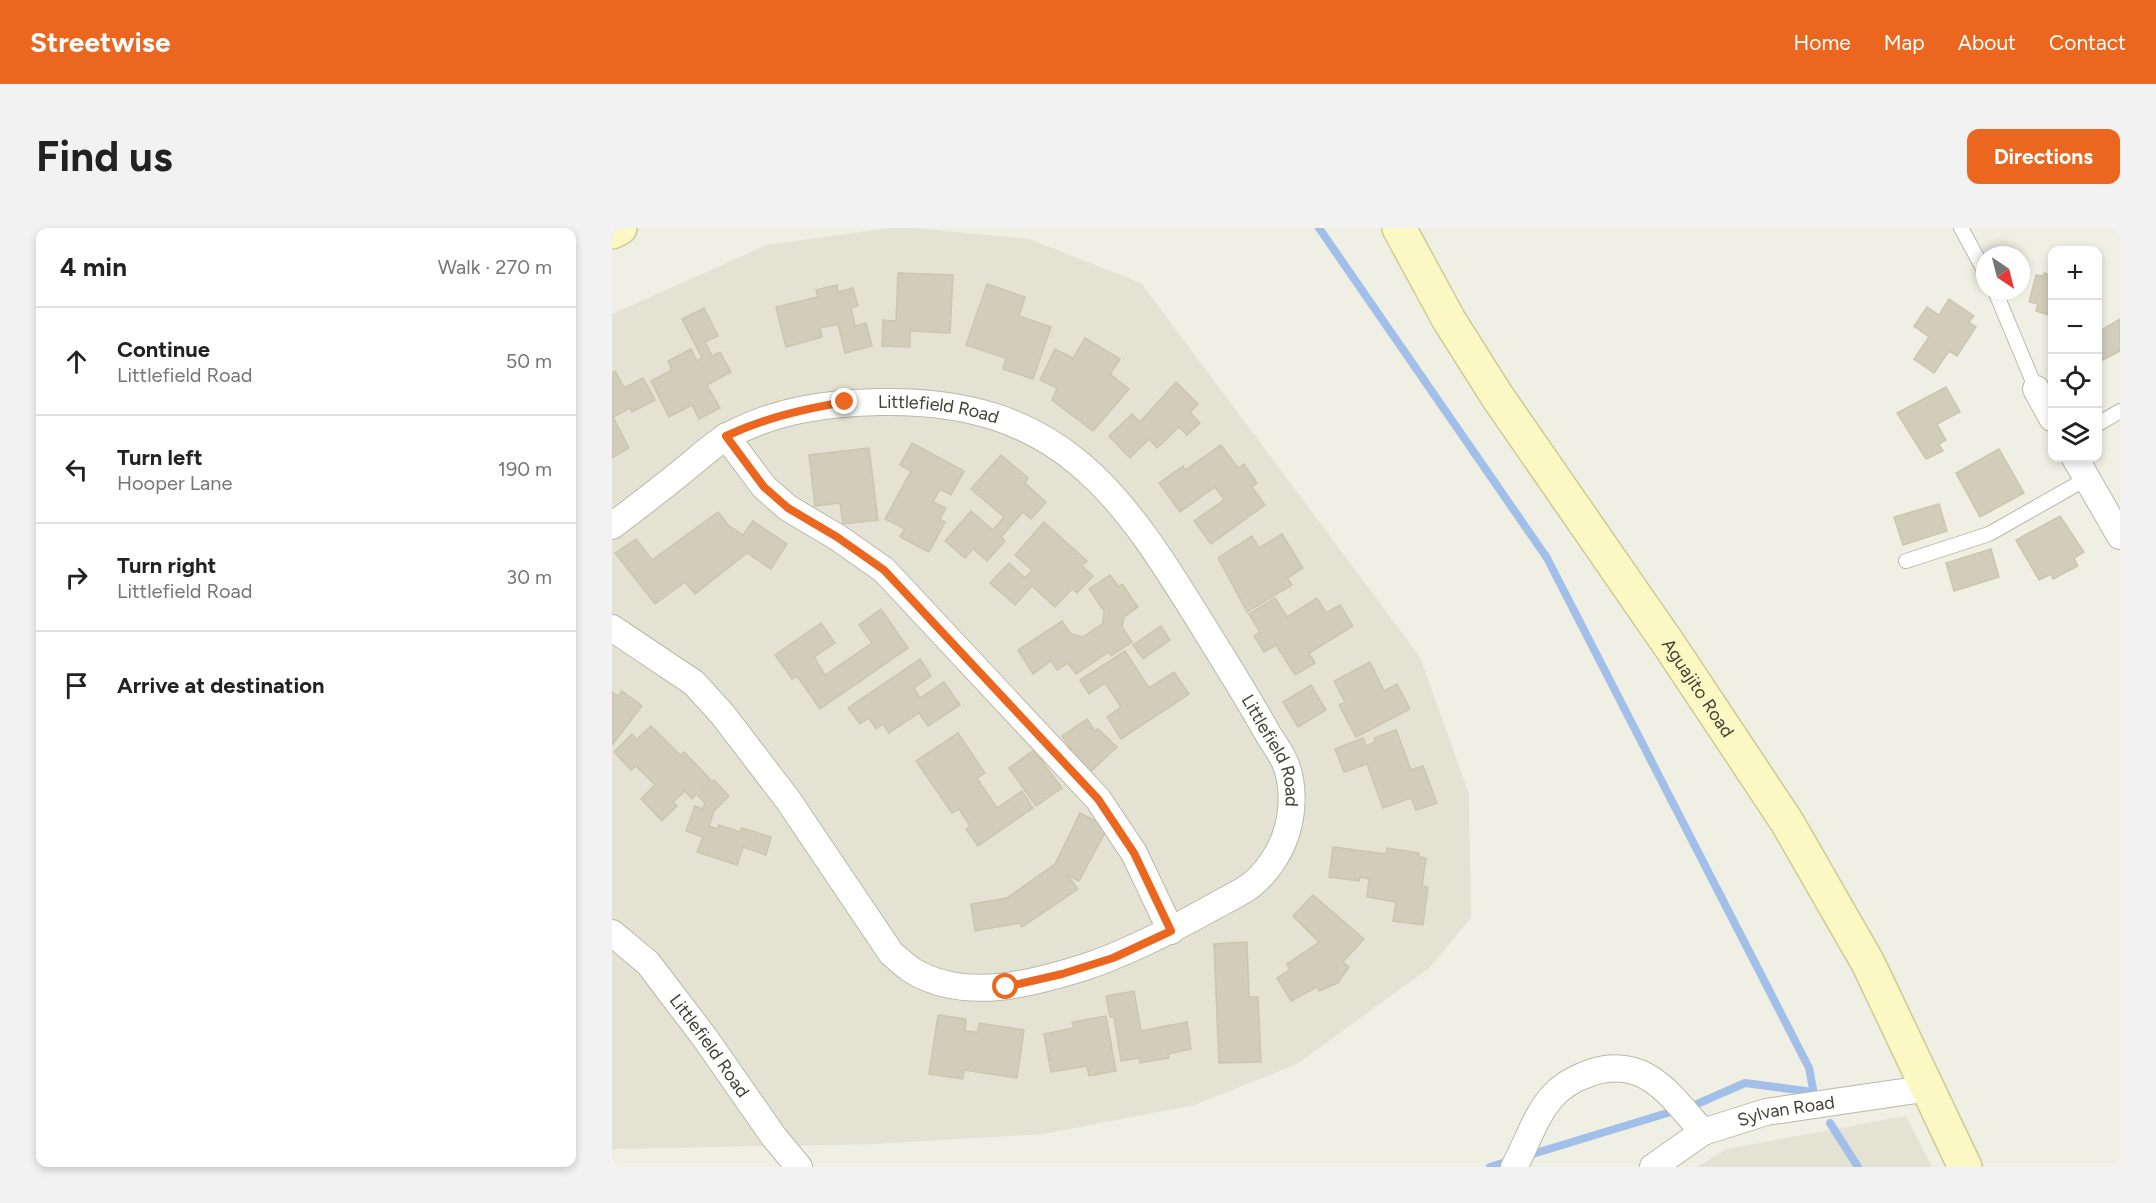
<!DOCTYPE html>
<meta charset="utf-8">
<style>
body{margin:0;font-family:Figtree,sans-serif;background:#f2f2f2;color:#222}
.controls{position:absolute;right:18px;top:18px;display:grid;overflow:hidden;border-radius:12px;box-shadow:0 3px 9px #0003}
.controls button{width:54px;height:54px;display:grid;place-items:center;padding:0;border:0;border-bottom:2px solid #e0e0e0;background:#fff;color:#222;font:30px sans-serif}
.compass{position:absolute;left:1364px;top:18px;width:54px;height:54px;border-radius:50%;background:#fff;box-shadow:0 3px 9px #0003;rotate:145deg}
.stop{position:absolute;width:18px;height:18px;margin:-14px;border:4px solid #eb671f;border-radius:50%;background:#fff}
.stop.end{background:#eb671f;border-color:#fff;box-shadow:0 2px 6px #0008}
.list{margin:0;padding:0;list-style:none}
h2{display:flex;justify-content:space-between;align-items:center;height:78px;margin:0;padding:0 24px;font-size:26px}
h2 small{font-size:20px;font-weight:400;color:#767676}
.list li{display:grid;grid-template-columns:39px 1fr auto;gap:18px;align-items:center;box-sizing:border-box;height:108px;padding:0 24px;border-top:2px solid #e0e0e0}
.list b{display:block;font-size:22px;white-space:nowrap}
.list p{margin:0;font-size:20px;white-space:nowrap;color:#767676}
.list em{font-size:20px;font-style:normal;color:#767676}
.icon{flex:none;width:33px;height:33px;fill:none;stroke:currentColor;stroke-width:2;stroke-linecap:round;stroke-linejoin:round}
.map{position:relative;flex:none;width:1508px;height:939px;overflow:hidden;border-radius:12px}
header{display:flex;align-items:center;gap:36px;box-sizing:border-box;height:84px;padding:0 30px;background:#eb671f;color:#fff}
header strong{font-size:28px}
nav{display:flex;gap:33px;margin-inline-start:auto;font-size:21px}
.intro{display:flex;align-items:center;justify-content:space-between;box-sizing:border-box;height:144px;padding:0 36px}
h1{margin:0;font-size:42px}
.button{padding:15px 27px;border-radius:12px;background:#eb671f;color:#fff;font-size:21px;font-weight:700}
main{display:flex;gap:36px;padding:0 36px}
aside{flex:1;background:#fff;border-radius:12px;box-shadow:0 3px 9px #0003}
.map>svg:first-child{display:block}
</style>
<header>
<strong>Streetwise</strong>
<nav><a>Home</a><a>Map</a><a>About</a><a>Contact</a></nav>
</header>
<div class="intro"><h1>Find us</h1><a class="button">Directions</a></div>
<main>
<aside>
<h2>4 min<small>Walk · 270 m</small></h2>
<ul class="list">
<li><svg class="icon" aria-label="ahead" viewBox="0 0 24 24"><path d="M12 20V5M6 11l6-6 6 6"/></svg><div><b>Continue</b><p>Littlefield Road</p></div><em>50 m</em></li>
<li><svg class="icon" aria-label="left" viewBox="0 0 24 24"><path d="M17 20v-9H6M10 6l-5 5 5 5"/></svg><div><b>Turn left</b><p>Hooper Lane</p></div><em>190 m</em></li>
<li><svg class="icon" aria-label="right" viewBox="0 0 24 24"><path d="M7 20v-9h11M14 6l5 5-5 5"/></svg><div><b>Turn right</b><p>Littlefield Road</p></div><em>30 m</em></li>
<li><svg class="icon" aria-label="arrive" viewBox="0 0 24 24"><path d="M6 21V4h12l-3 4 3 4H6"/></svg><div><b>Arrive at destination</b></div></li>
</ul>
</aside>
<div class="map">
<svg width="1508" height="939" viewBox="0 0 1508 939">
<rect width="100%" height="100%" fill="#f0efe3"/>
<g fill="#e4e2d2">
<polygon points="277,0 303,0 417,11 529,55 808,429 857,566 859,690 817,740 685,836 582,877 431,906 263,916 0,921 0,86 155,17"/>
<polygon points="1294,888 1320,939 1085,939 1115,921"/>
</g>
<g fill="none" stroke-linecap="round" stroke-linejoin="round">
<g stroke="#a2bfea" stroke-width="8">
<polyline points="707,0 935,330 1197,840 1202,866"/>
<polyline points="1218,895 1246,939"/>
<polyline points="914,928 1085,876 1133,855 1201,864"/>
<polyline points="878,939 900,932"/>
</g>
</g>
<g fill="#d1cdba" stroke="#cbc6ad" stroke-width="1.5">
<polygon points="286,45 341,47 338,105 298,103 298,119 270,118 271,92 284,93"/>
<polygon points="1432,45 1440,47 1440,88 1424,83 1426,76 1417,74 1424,47 1432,48"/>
<polygon points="375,56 413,69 407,88 439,99 421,151 391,141 394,130 354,117"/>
<polygon points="225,57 226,64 241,60 246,78 239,80 243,98 254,95 260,118 233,125 226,96 208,100 210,109 174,119 164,79 206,69 204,62"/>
<polygon points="1337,71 1362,88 1357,94 1364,99 1345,128 1337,123 1322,145 1302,131 1317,109 1302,98 1315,79 1327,87"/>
<polygon points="92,80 106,108 93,114 100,128 108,124 119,144 95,157 108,180 87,191 80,177 57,189 39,153 60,142 56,133 79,121 85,133 90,130 70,91"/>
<polygon points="1508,91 1508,123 1491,132 1486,122 1486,104"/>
<polygon points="473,110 508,131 498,146 517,161 481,203 440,172 445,160 428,152 443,121 461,130"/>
<polygon points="3,143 12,160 31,150 43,172 20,184 18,180 1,189 17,220 0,230 0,145"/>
<polygon points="564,154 586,176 578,184 588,195 575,207 567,199 545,220 537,211 518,230 497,208 520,186 528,194"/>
<polygon points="1334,159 1348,184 1325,196 1334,212 1327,216 1331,223 1314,231 1285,185"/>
<polygon points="300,215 352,243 339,267 328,261 321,274 334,280 328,291 333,294 317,324 288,309 293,301 273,291 299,243 288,237"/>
<polygon points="609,217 626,240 632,236 645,255 640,259 653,277 599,316 582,293 612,272 603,259 568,284 547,255 571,238 573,242"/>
<polygon points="257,220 266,292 231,296 228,275 203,278 197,227"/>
<polygon points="1387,221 1412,265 1368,289 1344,245"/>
<polygon points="389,227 416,250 413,255 434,274 419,291 411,284 389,309 393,313 375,333 361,321 353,330 333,313 359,283 381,302 392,289 359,261"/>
<polygon points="1327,276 1335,303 1291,317 1282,289"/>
<polygon points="106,284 116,297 131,307 141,293 175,316 159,341 135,325 83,366 73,354 43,376 3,325 24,311 40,332"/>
<polygon points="1448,288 1472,324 1462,330 1466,338 1441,351 1439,346 1427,352 1404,312"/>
<polygon points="432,294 475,333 470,338 481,348 465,365 460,361 443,379 420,358 403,377 378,355 397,335 413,350 420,342 403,327"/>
<polygon points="670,306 691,340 675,350 680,357 635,384 606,330 640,308 647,320"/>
<polygon points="1379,321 1387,349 1342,363 1334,335"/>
<polygon points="498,347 507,359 510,356 526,379 512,389 510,399 520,414 499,428 497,424 464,446 456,435 445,442 439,433 421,446 406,422 450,393 459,406 471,409 491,395 492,383 477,361"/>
<polygon points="663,370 675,389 705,370 714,385 728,377 741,398 697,425 703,435 683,447 664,417 652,424 642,408 648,404 637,386"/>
<polygon points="269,381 296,420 208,481 185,448 180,451 163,427 209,395 223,415 202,429 213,447 260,415 247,397"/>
<polygon points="549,398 558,412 531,431 521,417"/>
<polygon points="513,423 537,460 562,444 577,466 509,511 495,489 509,479 493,455 477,466 468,452"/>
<polygon points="308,431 319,448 302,460 308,470 332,454 348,477 316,498 307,485 277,505 271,496 264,501 257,490 248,496 236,480"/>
<polygon points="758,434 772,463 785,456 798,481 744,509 727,477 733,474 722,453"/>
<polygon points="699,457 714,482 686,499 671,474"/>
<polygon points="10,463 30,478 0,517 0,464 6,468"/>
<polygon points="475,491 483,503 486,501 505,519 476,546 459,528 461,524 450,508"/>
<polygon points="39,498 68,527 72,524 99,552 80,571 73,563 61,574 65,578 50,593 29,571 43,557 24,538 19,542 2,524 20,506 25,511"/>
<polygon points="784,502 799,542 811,538 825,575 804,582 799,570 771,580 755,536 732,544 723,521 751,510 754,518 763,514 762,510"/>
<polygon points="346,505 373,545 365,550 385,580 410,563 421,580 366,618 354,601 358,598 347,581 340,585 304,533"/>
<polygon points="422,522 450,560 424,578 397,540"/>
<polygon points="102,552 117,568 102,583 97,598 105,601 107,597 128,604 130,600 159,609 154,627 131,619 125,637 85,624 91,609 74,603 83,578 91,581 93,575 86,568"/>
<polygon points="468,585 496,599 467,653 455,647 466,661 410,699 408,695 363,703 359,676 395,670 443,636"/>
<polygon points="721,619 774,626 775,620 807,625 807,629 814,630 810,658 816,659 811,697 781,693 784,674 755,669 757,651 748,649 747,653 717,649"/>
<polygon points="701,667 752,711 731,734 737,739 726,755 707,763 705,759 679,773 665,750 678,742 675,736 707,714 681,688"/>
<polygon points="635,714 637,769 646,769 649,834 607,835 602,716"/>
<polygon points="522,763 529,803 575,794 579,821 556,826 557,830 528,835 527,830 509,833 502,789 498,789 494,768"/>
<polygon points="326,787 354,791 353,803 366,804 367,795 412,802 405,850 352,842 351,851 317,846"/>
<polygon points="494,788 504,843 477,848 475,838 439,844 432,806 462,800 460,794"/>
</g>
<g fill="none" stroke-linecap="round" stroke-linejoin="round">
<defs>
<g id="lane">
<polyline points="1349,0 1373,44"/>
<polyline points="1383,63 1424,161"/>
<polyline points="1486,196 1508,183"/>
<polyline points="1294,333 1377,306 1474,251"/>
</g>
<g id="street">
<polyline points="1424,161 1440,190"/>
<polyline points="114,208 152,259 176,280 225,309 272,342 486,571 522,625 559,703"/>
<polyline points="1463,230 1508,308"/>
<path id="s1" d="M 0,298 C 25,279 49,261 73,241 C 87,230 102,215 118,207 C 164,182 216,175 268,174 C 462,170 518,281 609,427 C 625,453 641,479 656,506 C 662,516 670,526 674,537 C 682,558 681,585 674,606 C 668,625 654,646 638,658 C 627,666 613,672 601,679 C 560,702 518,724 473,739 C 419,756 354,774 301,743 C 293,738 286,731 279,725 L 176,572 L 111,487 L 82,455 L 0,400"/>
<path id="s2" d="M 0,705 L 36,735 L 93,810 L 162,909 L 187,939"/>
<path d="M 902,939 C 915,916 922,890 939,870 C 949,858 964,850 978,845 C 1033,826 1059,868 1091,904"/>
<path id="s3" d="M 1041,939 L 1091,904 L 1154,884 L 1318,860"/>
</g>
<g id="secondary">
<path id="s4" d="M 787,0 L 837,92 L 885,168 L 1058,418 L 1175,594 L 1256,735 L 1353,939"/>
<polyline points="0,4 8,0"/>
</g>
</defs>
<use href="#lane" stroke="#bbb8a7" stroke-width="16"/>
<use href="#street" stroke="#bbb8a7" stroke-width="28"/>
<use href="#secondary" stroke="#ceca96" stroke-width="36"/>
<use href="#lane" stroke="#fff" stroke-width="14"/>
<use href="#street" stroke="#fff" stroke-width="26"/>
<use href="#secondary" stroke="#fbf8c3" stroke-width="33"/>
</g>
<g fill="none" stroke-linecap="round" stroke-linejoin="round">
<path stroke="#eb671f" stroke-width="8" d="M 233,174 C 191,181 153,190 114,208 L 152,259 L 176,280 L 225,309 L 272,342 L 486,571 L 522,625 L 559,703 L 501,730 L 450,746 L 394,759"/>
</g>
<g text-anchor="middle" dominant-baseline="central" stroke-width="6" stroke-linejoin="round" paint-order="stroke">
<g font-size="18" fill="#423f34" stroke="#fff">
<text stroke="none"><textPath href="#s1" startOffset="363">Littlefield Road</textPath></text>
<text stroke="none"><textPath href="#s4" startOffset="549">Aguajito Road</textPath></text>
<text stroke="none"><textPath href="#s1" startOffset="866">Littlefield Road</textPath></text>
<text stroke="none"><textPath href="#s2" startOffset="150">Littlefield Road</textPath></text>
<text stroke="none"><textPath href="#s3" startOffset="147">Sylvan Road</textPath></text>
</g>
</g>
</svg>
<div class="controls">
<button>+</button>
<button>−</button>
<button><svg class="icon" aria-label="locate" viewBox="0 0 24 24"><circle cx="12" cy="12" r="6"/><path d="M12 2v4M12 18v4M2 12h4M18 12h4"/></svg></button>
<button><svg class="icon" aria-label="layers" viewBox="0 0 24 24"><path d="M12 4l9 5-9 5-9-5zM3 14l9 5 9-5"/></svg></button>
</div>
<svg class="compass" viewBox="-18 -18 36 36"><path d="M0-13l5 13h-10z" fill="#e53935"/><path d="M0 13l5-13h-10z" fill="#767676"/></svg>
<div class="stop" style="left:394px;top:759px"></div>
<div class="stop end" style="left:233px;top:174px"></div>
</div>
</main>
